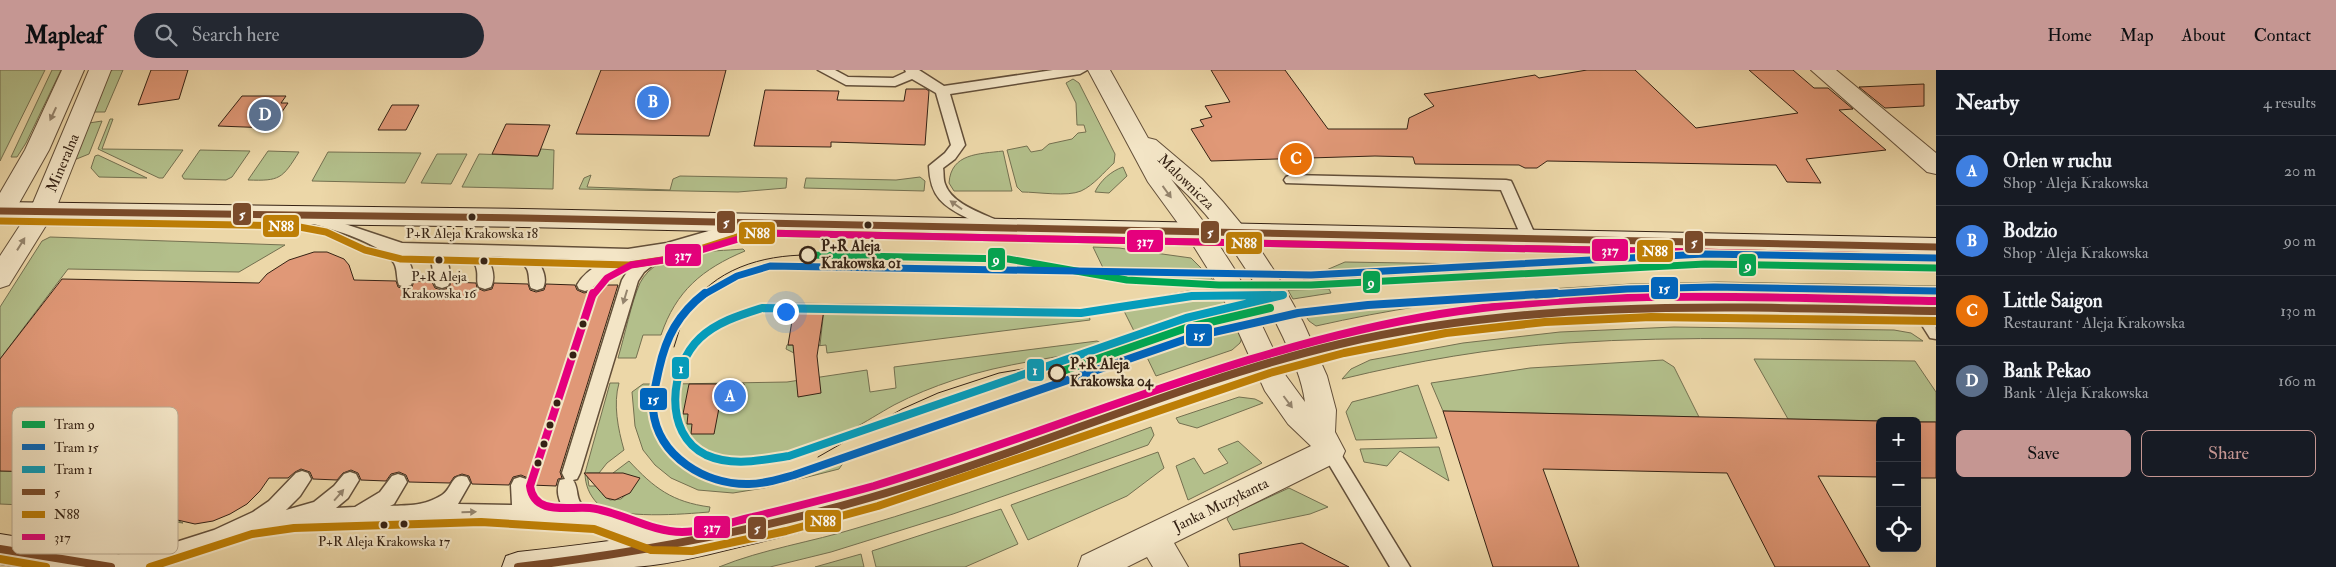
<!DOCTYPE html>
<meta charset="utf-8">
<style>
body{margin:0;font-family:"IM FELL Double Pica",serif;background:#242831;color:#f1f3f6}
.controls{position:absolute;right:15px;bottom:15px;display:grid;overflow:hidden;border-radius:8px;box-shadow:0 5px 20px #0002}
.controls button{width:45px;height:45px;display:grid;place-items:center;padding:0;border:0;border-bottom:1px solid #363941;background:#171b24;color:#f1f3f6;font:25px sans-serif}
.you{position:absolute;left:785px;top:241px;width:18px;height:18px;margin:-12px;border:4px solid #fff;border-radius:50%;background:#1a73e8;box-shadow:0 0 0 8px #1a73e833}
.badge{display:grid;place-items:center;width:32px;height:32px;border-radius:50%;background:#c59692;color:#fff;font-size:16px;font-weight:700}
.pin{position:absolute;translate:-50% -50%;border:2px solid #fff;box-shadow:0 1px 5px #0006}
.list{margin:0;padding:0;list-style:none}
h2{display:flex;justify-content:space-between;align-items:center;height:65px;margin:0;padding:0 20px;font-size:21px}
h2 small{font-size:16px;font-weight:400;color:#9ea1a6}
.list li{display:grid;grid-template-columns:32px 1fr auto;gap:15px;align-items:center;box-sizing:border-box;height:70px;padding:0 20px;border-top:1px solid #363941}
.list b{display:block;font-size:19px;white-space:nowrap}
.list p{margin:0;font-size:16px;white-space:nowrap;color:#9ea1a6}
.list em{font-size:16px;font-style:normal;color:#9ea1a6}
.actions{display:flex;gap:10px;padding:15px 20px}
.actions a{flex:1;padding:11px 0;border:1px solid #c59692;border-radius:8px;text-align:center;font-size:18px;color:#c59692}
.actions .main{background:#c59692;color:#111}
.icon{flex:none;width:28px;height:28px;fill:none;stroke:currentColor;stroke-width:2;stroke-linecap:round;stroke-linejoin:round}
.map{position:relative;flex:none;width:1936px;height:497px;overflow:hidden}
header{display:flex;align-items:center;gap:30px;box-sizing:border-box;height:70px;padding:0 25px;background:#c59692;color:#111}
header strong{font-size:24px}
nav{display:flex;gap:28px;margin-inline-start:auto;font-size:18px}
.search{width:350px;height:45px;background:#242831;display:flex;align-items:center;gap:12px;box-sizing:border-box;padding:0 18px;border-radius:28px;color:#9ea1a6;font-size:19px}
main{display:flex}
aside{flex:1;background:#171b24}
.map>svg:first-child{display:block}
</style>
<header>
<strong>Mapleaf</strong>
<div class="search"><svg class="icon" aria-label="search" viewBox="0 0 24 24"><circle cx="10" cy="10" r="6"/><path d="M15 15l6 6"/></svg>Search here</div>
<nav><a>Home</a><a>Map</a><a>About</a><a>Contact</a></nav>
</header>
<main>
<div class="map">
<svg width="1936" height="497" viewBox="0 0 1936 497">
<rect width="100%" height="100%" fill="#ecd7a8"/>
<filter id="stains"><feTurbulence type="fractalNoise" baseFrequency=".004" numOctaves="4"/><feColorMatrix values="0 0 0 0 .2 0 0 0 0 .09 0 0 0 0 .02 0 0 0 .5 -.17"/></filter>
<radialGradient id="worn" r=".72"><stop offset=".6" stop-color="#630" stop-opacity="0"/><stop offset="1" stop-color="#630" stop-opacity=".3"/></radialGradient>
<g fill="#b3bf8b" stroke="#747050">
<polygon points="0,0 45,0 0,91"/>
<polygon points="52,0 61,0 26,73 17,87 11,87"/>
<polygon points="113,0 123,0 105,42 93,42 110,1"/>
<path d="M 1073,9 L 1079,13 L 1115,84 L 1114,93 C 1104,102 1094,115 1081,121 C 1067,127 1038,122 1022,122 L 1017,117 L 1007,80 L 1027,76 L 1031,82 L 1042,80 L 1049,74 L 1072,69 L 1078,63 L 1086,62 L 1084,55 L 1077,55 L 1076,33 L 1066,13 Z"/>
<polygon points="110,49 113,49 102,79 183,80 163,108 159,108 98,79"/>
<polygon points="102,51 89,84 74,90 89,53"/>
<polygon points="541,79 554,80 553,119 462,117 479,84 538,86"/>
<polygon points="200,80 250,81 232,107 226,110 184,109 182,106"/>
<path d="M 268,81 L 299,82 C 282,109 280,111 248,110 Z"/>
<path d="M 1003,81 L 1012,121 L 954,121 L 949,113 C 951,83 979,84 1003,81 Z"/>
<polygon points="328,82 421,83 405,113 312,111"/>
<polygon points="437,84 467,84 451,114 421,113"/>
<polygon points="98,85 147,108 99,107 91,98 95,86"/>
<path d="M 1123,97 L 1127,106 L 1109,123 L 1095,122 C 1100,111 1111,101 1123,97 Z"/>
<polygon points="591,105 587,117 670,120 673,109 680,106 787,108 786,118 738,122 579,119 584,108"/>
<polygon points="920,107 925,111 924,121 804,118 806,108 896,110"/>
<polygon points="50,167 285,175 239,202 68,199 0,289 0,237 42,171"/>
<polygon points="1093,177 1119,178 1191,188 1213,210 1144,209 1105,202"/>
<path d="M 743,179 L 745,181 C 702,199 676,221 661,265 L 643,265 L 636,288 L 618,288 C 625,265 631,233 640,213 C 657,179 712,182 743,179 Z"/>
<polygon points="1345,192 1530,195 1531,197 1303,210"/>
<path d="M 1718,212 L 1936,216 L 1936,222 C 1801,219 1665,211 1530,223 C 1458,229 1387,240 1316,256 L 1309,251 L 1301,239 L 1369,230 L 1631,214 Z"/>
<polygon points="1329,219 1331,223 1293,229 1288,220"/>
<polygon points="1218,220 1229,240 1186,252 1138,269 1120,233 1188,221"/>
<polygon points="792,233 1088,238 1090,250 827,283 826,275 807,277 802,287 786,279 787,275 820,275 824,239 791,238"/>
<polygon points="1236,251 1243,265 1240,273 1232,280 1156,306 1143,279 1191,262"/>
<path d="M 1674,257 L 1894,260 L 1911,263 L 1923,271 C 1805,270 1685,265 1567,273 C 1491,278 1416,291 1342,309 L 1351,299 L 1370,290 L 1463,273 L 1560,262 Z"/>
<path d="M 1097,271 L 1109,277 C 1057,288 1004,293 954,310 C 933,317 913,325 894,335 C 839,366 771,417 705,385 C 676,370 672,343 674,314 L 787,312 L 867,300 L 870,322 L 896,318 L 894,297 Z"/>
<polygon points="1754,289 1915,291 1936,322 1936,352 1788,349"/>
<polygon points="1663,290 1674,297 1699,347 1443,341 1431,313 1530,298"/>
<path d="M 610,313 L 619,313 C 613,334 618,359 624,380 L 607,393 L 599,403 L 587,403 L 589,416 L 602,416 L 603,425 L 610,430 L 621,429 L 632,419 L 613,403 L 629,391 C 654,418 672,432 710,437 L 709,442 C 685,444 617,450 598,434 C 589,425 585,414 585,403 Z"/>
<path d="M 643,314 L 658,314 C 656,325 654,336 656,348 C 663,394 720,416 762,410 C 792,405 821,393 850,383 L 839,399 L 764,418 L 733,423 L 698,420 L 671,408 L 655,395 L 643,380 L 635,356 L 632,322 Z"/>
<polygon points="1418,315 1437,368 1356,370 1346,342 1352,332"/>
<polygon points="1239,327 1255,329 1263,333 1197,358 1179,353 1176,348"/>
<path d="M 1151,357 L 1154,365 L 1148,375 L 953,444 L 831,482 L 770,497 L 719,497 C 763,479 812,472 857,458 C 957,429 1054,393 1151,357 Z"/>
<polygon points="1238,371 1262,393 1188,430 1176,396 1194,388 1204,404 1228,393 1218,379"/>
<polygon points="1439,377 1449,411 1400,381 1387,396 1364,392 1360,379"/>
<polygon points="1158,382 1164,398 1127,426 1028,470 1011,435"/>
<polygon points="0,401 168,405 160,433 167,445 183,453 45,436 0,434"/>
<polygon points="1289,418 1328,437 1310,444 1233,460 1227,449 1230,445"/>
<polygon points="1001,439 1018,474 965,497 876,497 872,481"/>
<polygon points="861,484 864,497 815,497"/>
</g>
<g fill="#e09877" stroke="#352214">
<polygon points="151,0 188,0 179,29 138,35"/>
<polygon points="601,0 726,0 709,66 576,64"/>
<polygon points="1211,0 1285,0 1328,59 1407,59 1409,48 1434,36 1424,24 1535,5 1539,8 1587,0 1635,0 1696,58 1798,43 1749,0 1793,0 1814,18 1828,18 1853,39 1839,40 1886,80 1806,89 1821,113 1787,112 1776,95 1547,91 1537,98 1525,98 1519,95 1415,94 1413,87 1375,86 1211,91 1191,59 1204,56 1200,50 1212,47 1205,36 1230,32"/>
<polygon points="1924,14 1924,36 1885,38 1859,17"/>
<polygon points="906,19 926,19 929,21 925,75 831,72 831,77 754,76 765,20 839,21 837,30 904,31"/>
<polygon points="242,26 286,26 281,33 288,33 271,58 218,56"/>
<polygon points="392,35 419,35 406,60 378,60"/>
<polygon points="506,54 550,55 538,86 492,84"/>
<polygon points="314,182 327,182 344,189 349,195 354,210 396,211 398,217 404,219 412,217 414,211 432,212 435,218 441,220 449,218 451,212 476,213 477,218 484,221 492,219 494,213 528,214 530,220 536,222 544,220 546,214 575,215 577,220 584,223 592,221 598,215 618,215 560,402 562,408 558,409 556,416 531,415 528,408 521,405 513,407 509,415 472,414 469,406 462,404 454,407 450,413 409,412 406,405 399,402 391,404 386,411 361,410 358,403 351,400 343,403 337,410 313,409 310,402 301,399 295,402 288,408 269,408 260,421 247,434 230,444 213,451 195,454 173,449 163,439 160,432 161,405 0,401 0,289 62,209 259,213 267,204 289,190"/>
<polygon points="794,239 824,239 817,286 821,323 798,327 793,275 788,275"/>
<polygon points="689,314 744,314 741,338 719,338 714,364 691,364 692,354 687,354 688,344 683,344"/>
<polygon points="1443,341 1880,351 1880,407 1818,406 1870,497 1775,497 1727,403 1543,399 1579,497 1493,497"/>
<rect x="1917" y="352" width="19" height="56"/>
<polygon points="584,403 623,403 640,408 630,423 615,430 606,428"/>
<polygon points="1302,473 1349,497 1240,497 1239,484"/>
</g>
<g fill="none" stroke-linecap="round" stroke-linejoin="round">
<defs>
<g id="lane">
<path d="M 818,0 L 835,0 L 848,7 L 893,8 L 906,2 L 905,0 L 919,0 L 944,16 L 1053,0 L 1087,0 L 1080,4 L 950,24 L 965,75 L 955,89 L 943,98 C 944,103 943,109 945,114 C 952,135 985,144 1003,153 L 1006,157 L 1003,161 L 998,162 C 988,159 978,154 969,149 C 943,136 930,127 929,96 L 945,83 L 951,75 L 936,23 L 912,9 L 895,16 L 846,15 Z"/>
<polygon points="1291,105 1506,110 1511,111 1513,115 1537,169 1534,173 1524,173 1501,120 1286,113 1284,110 1286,107"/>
<path d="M 315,144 L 402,173 L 628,179 L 667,173 L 743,151 L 748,152 L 751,156 L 748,160 L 665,185 L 644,202 L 638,211 L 580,403 L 577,409 L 573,410 C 580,421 574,429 586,439 L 668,465 L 671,471 L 668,477 L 661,480 L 651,478 L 604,460 L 585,456 L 512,451 L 402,452 L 292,456 L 254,460 L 195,484 L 147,497 L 96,497 L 98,490 L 105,487 L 170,474 L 214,460 L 253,442 L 269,431 L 296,403 L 302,401 L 308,403 L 311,409 L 300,426 L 286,440 L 314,432 L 334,416 L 344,404 L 350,402 L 356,404 L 359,410 L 348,428 L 336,438 L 355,437 L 380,422 L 392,406 L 398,404 L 404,406 L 407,412 L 394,434 L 390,436 C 411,435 424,436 442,425 C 453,418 451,402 467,407 L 470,413 L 458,434 L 512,435 L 511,415 L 514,409 L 520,407 L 526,409 L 529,415 L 529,430 C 539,438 551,437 563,438 C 558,428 556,420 560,410 L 565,409 L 562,403 L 622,210 L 632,194 L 639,189 L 631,190 L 607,204 L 591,219 L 585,221 L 579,219 L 577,215 C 583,204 595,196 606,190 L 536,188 C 542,197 548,208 543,218 L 537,220 L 531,218 C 528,212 530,205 527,199 C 520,184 500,187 487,187 C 492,196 496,207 491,217 L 485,219 L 479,217 C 476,212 478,207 477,201 C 475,184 458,186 445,186 C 449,193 452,208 448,216 L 442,218 L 436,216 C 431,206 435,195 428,185 L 405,185 C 411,194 416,205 411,215 L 405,217 L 399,215 C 396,208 398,200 394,193 C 382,173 332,159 310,153 L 308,149 L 310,145 Z"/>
<path d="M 1921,235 C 1936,240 1936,256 1936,269 L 1930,268 L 1913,241 L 1915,237 Z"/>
<polygon points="1330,373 1336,376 1410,497 1390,497 1321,381 1324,376"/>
</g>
<g id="street">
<polygon points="62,0 84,0 49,80 9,151 0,154 0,123 25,80"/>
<polygon points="89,0 111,0 55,141 9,215 0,218 0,186 30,140"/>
<path d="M 1088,0 L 1110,0 L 1148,68 L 1156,70 L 1202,109 L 1223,132 L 1252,167 L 1277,205 L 1303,252 L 1327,306 L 1336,340 L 1335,362 L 1345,381 L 1341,390 L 1174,473 L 1188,497 L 1153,497 L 1147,487 L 1127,497 L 1078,497 L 1082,486 L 1311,376 L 1288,354 L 1265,321 L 1216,212 L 1188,167 L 1148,112 ZM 1171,109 C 1219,152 1255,208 1283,267 C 1292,287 1302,309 1305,332 L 1286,306 L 1237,203 L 1206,155 Z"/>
<polygon points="1811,0 1836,0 1936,83 1936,104 1927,102"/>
</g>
<g id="secondary">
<polygon points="0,132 523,139 1936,168 1936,186 523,157 0,150"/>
<path d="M 1712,227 L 1936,231 L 1936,251 C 1737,248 1536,237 1341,285 C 1147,332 966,422 772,469 C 729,479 678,494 634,497 C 591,497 546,497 502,497 L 506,486 L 518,482 C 639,470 758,448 875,414 C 1031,368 1180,303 1338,264 C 1460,233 1586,228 1712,227 Z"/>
<polygon points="0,464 111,482 123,486 127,497 20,497 0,494"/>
</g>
</defs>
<use href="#lane" stroke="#634f39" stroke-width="3"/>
<use href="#street" stroke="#634f39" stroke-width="2"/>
<use href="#secondary" stroke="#352214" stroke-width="2"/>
<use href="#lane" fill="#f3e5c6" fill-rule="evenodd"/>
<use href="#street" fill="#f3e5c6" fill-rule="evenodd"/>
<use href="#secondary" fill="#f3e5c6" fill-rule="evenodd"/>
<g stroke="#352214" stroke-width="1">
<path d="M 674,277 C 678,265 681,252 687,241 C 713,199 762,185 808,185"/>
<polyline points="818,387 902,339 938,323 999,303 1106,285"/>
</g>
<defs>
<polyline id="bus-1-far1" points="0,141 523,148 1936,177"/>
<g id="bus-1">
<polyline points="0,479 111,497"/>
<path d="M 518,497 C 659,481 796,453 931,409 C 1068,365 1200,307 1340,274 C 1535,228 1737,237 1936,241"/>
</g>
<polyline id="bus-2-far1" points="0,151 294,156 326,162 365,180 401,189 629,195 669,189 737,167 759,163 1936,187"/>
<g id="bus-2">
<polyline points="0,489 46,497"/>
<polyline points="150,497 252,464 294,458 481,452 594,459 651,480 692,481 786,461 878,436 1270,303 1344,283 1446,263 1545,252 1651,247 1936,251"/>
</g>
<polyline id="bus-3-far1" points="593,225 607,208 631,195 670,189 759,163 1936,187"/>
<path id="bus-3" d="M 593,223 L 530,416 C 534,446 568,436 590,438 C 622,442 650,462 682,462 C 706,462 730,452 753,447 C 794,437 834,427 874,416 C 1063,359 1244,276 1440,244 C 1603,218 1771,228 1936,231"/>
</defs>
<use href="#bus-1-far1" stroke="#f3e5c6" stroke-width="10"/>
<use href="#bus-1" stroke="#f3e5c6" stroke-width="12"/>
<use href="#bus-2-far1" stroke="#f3e5c6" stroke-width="10"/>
<use href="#bus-2" stroke="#f3e5c6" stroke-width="12"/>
<use href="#bus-3-far1" stroke="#f3e5c6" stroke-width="10"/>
<use href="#bus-3" stroke="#f3e5c6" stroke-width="12"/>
<use href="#bus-1-far1" stroke="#7a4b2a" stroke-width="7"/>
<use href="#bus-1" stroke="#7a4b2a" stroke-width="8"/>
<use href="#bus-2-far1" stroke="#bd7e06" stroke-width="7"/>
<use href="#bus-2" stroke="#bd7e06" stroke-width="8"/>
<use href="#bus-3-far1" stroke="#e5007d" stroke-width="7"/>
<use href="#bus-3" stroke="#e5007d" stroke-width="8"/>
<defs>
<polyline id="tram-1-far1" points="808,185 1008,189 1127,210 1219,215 1311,215 1705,194 1936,198"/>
<polyline id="tram-1" points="1057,303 1189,257 1270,238"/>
<g id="tram-2-far1">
<polyline points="703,225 737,206 770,196 1311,205 1704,184 1936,188"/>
<polyline points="1536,225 1627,219 1714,217 1936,221"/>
</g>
<path id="tram-2" d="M 705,223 C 678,244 666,267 659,299 C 656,313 652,327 653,340 C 658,387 706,415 749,414 C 765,414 779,409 794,405 L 1192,267 L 1298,243 L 1368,235 L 1556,223"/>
<path id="tram-3" d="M 1283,225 L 1186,248 L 789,386 C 761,390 733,397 706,385 C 662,364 670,296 700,268 C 717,252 740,245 762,238 L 1081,243 L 1192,226 Z"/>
</defs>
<use href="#tram-1-far1" stroke="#f3e5c6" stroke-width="10"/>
<use href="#tram-1" stroke="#f3e5c6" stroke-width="12"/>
<use href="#tram-2-far1" stroke="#f3e5c6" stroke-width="10"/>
<use href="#tram-2" stroke="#f3e5c6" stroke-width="12"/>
<use href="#tram-3" stroke="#f3e5c6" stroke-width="12"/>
<use href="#tram-1-far1" stroke="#00a651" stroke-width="7"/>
<use href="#tram-1" stroke="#00a651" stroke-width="8"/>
<use href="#tram-2-far1" stroke="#0065bd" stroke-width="7"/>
<use href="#tram-2" stroke="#0065bd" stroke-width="8"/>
<use href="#tram-3" stroke="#059cbb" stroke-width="8"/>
</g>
<defs><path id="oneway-solid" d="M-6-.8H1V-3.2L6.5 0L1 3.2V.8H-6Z" transform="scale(1.25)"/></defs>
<g fill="#94846d">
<use href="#oneway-solid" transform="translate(53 44) rotate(115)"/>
<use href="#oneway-solid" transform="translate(1167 122) rotate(54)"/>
<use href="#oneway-solid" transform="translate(956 135) rotate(-145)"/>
<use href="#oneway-solid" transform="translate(21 174) rotate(-58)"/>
<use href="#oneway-solid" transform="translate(625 227) rotate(107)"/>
<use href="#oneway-solid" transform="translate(1288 332) rotate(53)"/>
<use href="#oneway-solid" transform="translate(339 425) rotate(-49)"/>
<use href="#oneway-solid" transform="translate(469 442) rotate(-1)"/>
</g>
<g fill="#352214" stroke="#f3e5c6" stroke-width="2">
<circle cx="472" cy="147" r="4.5"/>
<circle cx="868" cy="155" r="4.5"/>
<circle cx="439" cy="190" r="4.5"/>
<circle cx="484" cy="191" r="4.5"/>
<circle cx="583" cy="254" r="4.5"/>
<circle cx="573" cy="285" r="4.5"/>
<circle cx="557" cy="333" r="4.5"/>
<circle cx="550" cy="355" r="4.5"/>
<circle cx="544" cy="374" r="4.5"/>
<circle cx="538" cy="393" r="4.5"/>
<circle cx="404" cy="454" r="4.5"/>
<circle cx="384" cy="455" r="4.5"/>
</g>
<g fill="#f3e5c6" stroke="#352214" stroke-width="2.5">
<circle cx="808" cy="185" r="8"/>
<circle cx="1057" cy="303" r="8"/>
</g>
<g text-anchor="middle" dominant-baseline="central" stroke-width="4.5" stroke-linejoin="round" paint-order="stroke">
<g font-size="14" fill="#352214" stroke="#f3e5c6">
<text x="472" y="163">P+R Aleja Krakowska 18</text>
<text x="439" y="206">P+R Aleja<tspan x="439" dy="17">Krakowska 16</tspan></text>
<text x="384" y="471">P+R Aleja Krakowska 17</text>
</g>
<g font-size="15" fill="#352214" stroke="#f3e5c6">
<text transform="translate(63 93) rotate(-67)">Mineralna</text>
<text transform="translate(1186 112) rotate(44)">Malownicza</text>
<text transform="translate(1221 435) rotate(-26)">Janka Muzykanta</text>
</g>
<g font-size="15" font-weight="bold" fill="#352214" stroke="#f3e5c6" text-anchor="start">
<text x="821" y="176">P+R Aleja<tspan x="821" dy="17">Krakowska 01</tspan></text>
<text x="1070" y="294">P+R Aleja<tspan x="1070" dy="17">Krakowska 04</tspan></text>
</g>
</g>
<rect x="12" y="337" width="166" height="147" rx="8" fill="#f3e5c6" stroke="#baaa91" stroke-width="1"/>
<rect x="22" y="351" width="23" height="7" fill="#00a651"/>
<rect x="22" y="374" width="23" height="6" fill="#0065bd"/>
<rect x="22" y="396" width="23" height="7" fill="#059cbb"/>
<rect x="22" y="419" width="23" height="6" fill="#7a4b2a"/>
<rect x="22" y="441" width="23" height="7" fill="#bd7e06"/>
<rect x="22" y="464" width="23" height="6" fill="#e5007d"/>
<g font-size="14" fill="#352214">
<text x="54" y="359">Tram 9</text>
<text x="54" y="382">Tram 15</text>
<text x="54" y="404">Tram 1</text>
<text x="54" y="427">5</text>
<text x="54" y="449">N88</text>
<text x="54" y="472">317</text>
</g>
<g stroke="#f3e5c6" stroke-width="2">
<rect x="232" y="132" width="20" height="24" rx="5" fill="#7a4b2a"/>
<rect x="716" y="140" width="20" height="24" rx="5" fill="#7a4b2a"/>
<rect x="262" y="144" width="38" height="24" rx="5" fill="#bd7e06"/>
<rect x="1200" y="150" width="20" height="24" rx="5" fill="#7a4b2a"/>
<rect x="738" y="151" width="38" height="24" rx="5" fill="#bd7e06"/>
<rect x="1126" y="159" width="38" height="24" rx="5" fill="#e5007d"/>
<rect x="1684" y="160" width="20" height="24" rx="5" fill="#7a4b2a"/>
<rect x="1225" y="161" width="38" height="24" rx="5" fill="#bd7e06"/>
<rect x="1591" y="168" width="38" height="24" rx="5" fill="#e5007d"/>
<rect x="1636" y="169" width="38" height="24" rx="5" fill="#bd7e06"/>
<rect x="664" y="173" width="38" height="24" rx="5" fill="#e5007d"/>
<rect x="987" y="177" width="19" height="24" rx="5" fill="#00a651"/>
<rect x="1738" y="183" width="19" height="24" rx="5" fill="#00a651"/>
<rect x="1362" y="200" width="19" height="24" rx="5" fill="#00a651"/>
<rect x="1650" y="206" width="29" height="24" rx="5" fill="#0065bd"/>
<rect x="1185" y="253" width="28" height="24" rx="5" fill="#0065bd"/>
<rect x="671" y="286" width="19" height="24" rx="5" fill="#059cbb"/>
<rect x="1026" y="288" width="19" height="24" rx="5" fill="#059cbb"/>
<rect x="639" y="317" width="29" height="24" rx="5" fill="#0065bd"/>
<rect x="804" y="439" width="38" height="24" rx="5" fill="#bd7e06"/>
<rect x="693" y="445" width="38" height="24" rx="5" fill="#e5007d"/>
<rect x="747" y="446" width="20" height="24" rx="5" fill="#7a4b2a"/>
</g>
<g font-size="14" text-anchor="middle" font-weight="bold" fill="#fff">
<text x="242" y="149">5</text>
<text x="726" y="157">5</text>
<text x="281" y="161">N88</text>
<text x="1210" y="167">5</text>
<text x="757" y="168">N88</text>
<text x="1145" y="176">317</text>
<text x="1694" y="177">5</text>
<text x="1244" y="178">N88</text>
<text x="1610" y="185">317</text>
<text x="1655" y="186">N88</text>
<text x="683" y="190">317</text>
<text x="996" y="194">9</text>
<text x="1748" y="200">9</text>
<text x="1371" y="217">9</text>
<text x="1664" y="223">15</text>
<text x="1199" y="270">15</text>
<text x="681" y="303">1</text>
<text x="1035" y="305">1</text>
<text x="653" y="334">15</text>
<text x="823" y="456">N88</text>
<text x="712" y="462">317</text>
<text x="757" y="463">5</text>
</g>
<rect width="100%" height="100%" filter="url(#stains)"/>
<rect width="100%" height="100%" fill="url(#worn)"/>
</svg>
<div class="controls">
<button>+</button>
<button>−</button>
<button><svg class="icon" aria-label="locate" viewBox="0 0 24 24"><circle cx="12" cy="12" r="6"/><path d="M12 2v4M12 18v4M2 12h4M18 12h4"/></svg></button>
</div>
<div class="you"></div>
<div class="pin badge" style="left:730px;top:326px;background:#3f7fe0">A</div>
<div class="pin badge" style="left:653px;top:32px;background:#3f7fe0">B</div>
<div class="pin badge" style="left:1296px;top:89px;background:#e8710a">C</div>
<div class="pin badge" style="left:265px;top:45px;background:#5c6f8a">D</div>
</div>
<aside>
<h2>Nearby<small>4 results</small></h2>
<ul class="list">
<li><span class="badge" style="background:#3f7fe0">A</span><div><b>Orlen w ruchu</b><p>Shop · Aleja Krakowska</p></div><em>20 m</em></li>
<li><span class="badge" style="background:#3f7fe0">B</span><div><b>Bodzio</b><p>Shop · Aleja Krakowska</p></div><em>90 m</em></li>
<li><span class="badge" style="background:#e8710a">C</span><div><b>Little Saigon</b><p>Restaurant · Aleja Krakowska</p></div><em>130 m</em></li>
<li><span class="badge" style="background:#5c6f8a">D</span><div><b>Bank Pekao</b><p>Bank · Aleja Krakowska</p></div><em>160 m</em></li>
</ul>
<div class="actions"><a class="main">Save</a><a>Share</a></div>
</aside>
</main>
